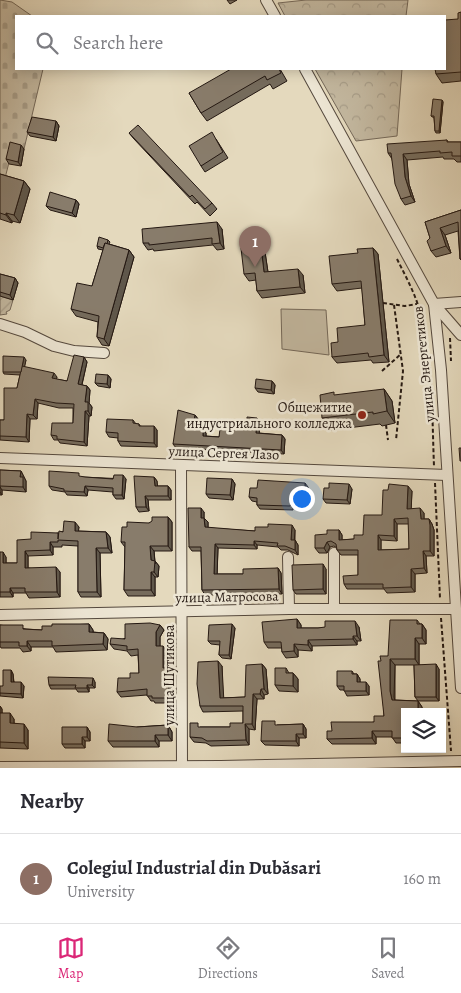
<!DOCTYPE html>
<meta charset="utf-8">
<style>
body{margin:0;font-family:Alegreya,serif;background:#f2f2f3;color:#2b2b33}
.controls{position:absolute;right:15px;bottom:15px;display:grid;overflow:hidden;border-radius:0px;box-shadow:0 2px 12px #0003}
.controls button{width:45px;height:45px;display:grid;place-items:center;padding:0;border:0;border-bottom:1px solid #e1e1e2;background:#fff;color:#2b2b33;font:25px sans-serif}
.you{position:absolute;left:301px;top:498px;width:18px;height:18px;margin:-12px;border:4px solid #fff;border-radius:50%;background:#1a73e8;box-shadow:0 0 0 8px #1a73e833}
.badge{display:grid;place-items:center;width:32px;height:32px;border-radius:50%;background:#db2777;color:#fff;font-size:16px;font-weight:700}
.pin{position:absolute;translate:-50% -41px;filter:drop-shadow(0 1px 2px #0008)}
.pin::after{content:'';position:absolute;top:26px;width:18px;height:15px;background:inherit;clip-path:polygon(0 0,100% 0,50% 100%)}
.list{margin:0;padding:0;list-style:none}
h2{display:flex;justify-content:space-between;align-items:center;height:65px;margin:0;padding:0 20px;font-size:21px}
h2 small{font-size:16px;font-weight:400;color:#7c7c81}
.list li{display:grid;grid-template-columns:32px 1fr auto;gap:15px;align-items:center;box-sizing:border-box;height:90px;padding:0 20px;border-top:1px solid #e1e1e2}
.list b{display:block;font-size:19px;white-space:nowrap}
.list p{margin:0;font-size:16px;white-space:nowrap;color:#7c7c81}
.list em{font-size:16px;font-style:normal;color:#7c7c81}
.icon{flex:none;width:28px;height:28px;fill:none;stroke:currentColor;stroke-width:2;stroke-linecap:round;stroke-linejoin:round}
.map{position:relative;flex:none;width:461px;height:768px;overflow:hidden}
.search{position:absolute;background:#fff;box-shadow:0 2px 12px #0003;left:15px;right:15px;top:15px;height:55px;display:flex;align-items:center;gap:12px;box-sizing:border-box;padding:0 18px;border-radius:0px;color:#7c7c81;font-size:19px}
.sheet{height:155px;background:#fff}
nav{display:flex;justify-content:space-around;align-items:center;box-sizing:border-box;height:70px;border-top:1px solid #e1e1e2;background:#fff;font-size:14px;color:#7c7c81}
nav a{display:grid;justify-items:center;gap:2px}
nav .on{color:#db2777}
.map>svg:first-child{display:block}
</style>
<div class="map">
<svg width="461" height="768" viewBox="0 0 461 768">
<defs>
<pattern id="cemetery-stones" width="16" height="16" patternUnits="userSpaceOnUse" patternTransform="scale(1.25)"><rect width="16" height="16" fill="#c3b8a0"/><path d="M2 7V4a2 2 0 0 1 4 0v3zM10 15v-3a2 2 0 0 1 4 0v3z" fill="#a79d89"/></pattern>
<pattern id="park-crowns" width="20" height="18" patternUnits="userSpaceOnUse" patternTransform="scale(1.25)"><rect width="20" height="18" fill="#c3b8a0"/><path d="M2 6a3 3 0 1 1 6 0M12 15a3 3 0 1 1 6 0" fill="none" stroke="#a79d89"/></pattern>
<pattern id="garden-furrows" width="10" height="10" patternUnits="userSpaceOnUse" patternTransform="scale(1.25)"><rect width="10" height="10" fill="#c3b8a0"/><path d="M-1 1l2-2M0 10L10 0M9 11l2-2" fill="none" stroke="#a79d89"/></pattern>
</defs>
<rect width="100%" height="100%" fill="#e4d9bd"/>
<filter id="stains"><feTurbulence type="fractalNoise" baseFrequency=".004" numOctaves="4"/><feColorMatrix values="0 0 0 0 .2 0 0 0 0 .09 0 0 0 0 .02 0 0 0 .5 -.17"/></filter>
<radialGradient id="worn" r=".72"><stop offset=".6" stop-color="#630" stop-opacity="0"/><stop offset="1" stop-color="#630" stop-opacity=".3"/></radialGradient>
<polygon fill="url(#cemetery-stones)" stroke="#746859" points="0,0 12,2 32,16 16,16 16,69 43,69 24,149 13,147 4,182 0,181"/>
<g fill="url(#park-crowns)" stroke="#746859">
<polygon points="306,0 408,0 406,16 285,16 278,3"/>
<polygon points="315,69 402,69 397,136 356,141"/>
</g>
<polygon fill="url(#garden-furrows)" stroke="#746859" points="0,296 13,300 10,310 6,312 7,314 0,315"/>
<polygon fill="#c3b8a0" stroke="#746859" points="281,309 326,310 329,355 282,349"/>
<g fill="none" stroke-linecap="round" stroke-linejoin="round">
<defs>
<g id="minor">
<polyline points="266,0 275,16"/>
<polyline points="305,69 434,304 441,370 461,688"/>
<polyline points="434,304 461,335"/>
<polyline points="434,304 461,302"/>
<polyline points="0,324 25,332 54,346 74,351 104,353"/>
<polyline points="0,458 447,475"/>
<polyline points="181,465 182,765"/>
<polyline points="288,557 289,609"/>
<polyline points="334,609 334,553"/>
<polyline points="0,615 289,609 455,609"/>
<polyline points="0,767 221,766 461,761"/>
</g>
</defs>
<use href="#minor" stroke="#54483d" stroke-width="12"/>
<g stroke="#241812" stroke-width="2" stroke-dasharray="4 2.5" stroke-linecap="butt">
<path d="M 397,259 C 406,277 417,297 421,316 C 433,365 432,417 434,466"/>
<polyline points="383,303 405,306 417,304"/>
<polyline points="394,305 403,371 396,440"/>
<polyline points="450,338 451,361"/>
<polyline points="382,371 401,354"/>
<polyline points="386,425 388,440"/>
<polyline points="435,483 440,599"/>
<polyline points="441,618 451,751"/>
</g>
<use href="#minor" stroke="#ede6d4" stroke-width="10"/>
</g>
<g fill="#756b5c" stroke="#241812" fill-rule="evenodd">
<polygon points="227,0 237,0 230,4"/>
<polygon points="461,12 461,81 442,83 436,74"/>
<polygon points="280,69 287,81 273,89 270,84 207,121 201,113 189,93"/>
<polygon points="442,100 443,102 440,133 436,133 435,131 434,118 431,116"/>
<polygon points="56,121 59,126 56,141 30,136 27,132"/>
<polygon points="129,133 212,203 217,209 210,216 197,202 195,204 134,139"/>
<polygon points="216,139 228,158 205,172 201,166"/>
<polygon points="447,140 448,142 461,142 461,162 457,162 454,159 444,159 443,157 407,160 409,184 415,202 405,205 401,199 392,159 388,153"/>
<polygon points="24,149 21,166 9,164 6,159"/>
<polygon points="0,174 24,181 30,189 20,223 12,221 12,223 0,219"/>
<polygon points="76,200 79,204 76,217 50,210 46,206"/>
<polygon points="461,210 461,260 460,259 458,231 445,235 451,253 436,257 431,251 430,238 425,222"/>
<polygon points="222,229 224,249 217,250 213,245 154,251 153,249 148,250 143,243"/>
<polygon points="108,240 110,242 109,244 129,250 134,257 109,346 102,345 97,337 98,322 76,316 71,309 92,286 103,250 98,249 97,246"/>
<polygon points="261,246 265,252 268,272 303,275 305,293 262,298 257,291 256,280 249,281 244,274"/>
<polygon points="373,248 378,254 389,362 373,363 371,360 337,363 332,357 338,342 365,325 362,288 337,291 332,284 358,253"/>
<polygon points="0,274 15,278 18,283 13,300 0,296"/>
<polygon points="84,357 87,362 82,385 87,386 90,390 89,403 92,407 91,416 89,416 87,446 60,443 58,440 54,440 51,435 73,423 73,408 59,408 38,403 37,419 30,419 29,442 0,440 0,420 4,420 17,388 20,375 4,374 3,372 26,360 24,367 57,377 56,379 67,381"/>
<polygon points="108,375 111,379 110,388 98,386 95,383"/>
<polygon points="272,381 275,385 274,394 258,392 255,388"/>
<polygon points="384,389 392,401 395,423 382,426 380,424 331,430 322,418"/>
<polygon points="195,415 198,419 196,427 206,433 206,436 219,437 224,429 247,426 257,418 260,422 259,433 282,435 285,439 284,454 176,448 173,444"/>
<polygon points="133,420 136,424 139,424 140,426 157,430 157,447 121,446 118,441 118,438 109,437 106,432"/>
<polygon points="0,470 21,471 26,481 26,492 2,490 2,495 0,495"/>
<polygon points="82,477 126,479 124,499 116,499 113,495 113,492 88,490 87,496 67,495 65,492 52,490 49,486"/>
<polygon points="154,477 157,481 157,486 168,486 171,490 171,500 148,500 149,511 139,512 136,507"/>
<polygon points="232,479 235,484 233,500 209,498 206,494"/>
<polygon points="308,487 308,509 293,508 293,510 260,509 257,505 257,502 252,501 249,497 257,488"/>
<polygon points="352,489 350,504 326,503 323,499"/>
<path d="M 412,491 L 411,509 L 424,513 L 424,519 L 429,519 L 432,524 L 434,530 L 434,556 L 426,556 L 427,573 L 415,574 L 415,592 L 387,593 L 384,589 L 347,589 L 344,584 L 358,575 L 358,555 L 341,555 L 337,550 L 337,548 L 334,546 L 330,547 L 327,553 L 319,553 L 315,548 L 327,534 L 339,530 L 342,535 L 342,540 L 354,539 L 363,535 L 382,515 ZM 397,524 L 409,524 L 409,549 L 381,550 L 381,540 L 397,541 Z"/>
<polygon points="204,512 204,518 208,522 208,528 255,531 295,530 295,540 298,545 298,555 288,550 281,550 278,547 257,545 257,549 218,548 217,574 243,574 278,568 281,573 282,594 205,595 202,590 201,551 192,551 189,547"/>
<polygon points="168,517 172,522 172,551 154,551 155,561 159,566 158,577 155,577 155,596 128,596 124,590 125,547 121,542 149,523"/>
<polygon points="79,527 78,531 106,532 110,537 112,553 100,553 101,597 81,597 78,592 78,546 62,545 62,547 53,547 53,555 28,556 28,568 60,572 60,597 29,598 26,593 13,593 13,597 0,597 0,552 6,557 6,563 17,563 31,539 58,533"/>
<polygon points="326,569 326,594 296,594 293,590"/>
<polygon points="297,619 301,625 301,628 318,628 359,627 361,641 357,641 357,645 312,646 312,651 298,650 298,657 286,658 282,652 282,648 268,648 264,642"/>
<path d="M 417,620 L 420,624 L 422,624 L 426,630 L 426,644 L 419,644 L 419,665 L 439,669 L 439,701 L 418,701 L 422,707 L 422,712 L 405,712 L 405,743 L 396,743 L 392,737 L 376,737 L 376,744 L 332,744 L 327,739 L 332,731 L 374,722 L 384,716 L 381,661 L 388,656 ZM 395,665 L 414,665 L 415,697 L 418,701 L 395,700 Z"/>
<polygon points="89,624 93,630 93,632 104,633 108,639 107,650 56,652 53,647 31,647 31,651 23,652 20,648 1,648 0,646 0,625 26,629 42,630 52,626"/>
<polygon points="160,625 164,630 160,637 160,646 167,652 167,668 168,668 172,673 172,703 155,703 154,701 151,701 147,695 121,697 117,692 130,678 139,673 138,655 131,656 127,651 114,649 110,644"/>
<polygon points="235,628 231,659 222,658 219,655 220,645 211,644 208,641"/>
<polygon points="262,664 266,669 268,694 264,695 264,699 257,699 255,730 249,729 249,745 211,746 206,743 194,742 190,737 200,727 230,727 243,723 243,711 203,712 200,706 222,666 223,698 245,697"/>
<polygon points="286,668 289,673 293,673 298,679 298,692 279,691 275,685"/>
<polygon points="11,670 13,674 14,682 24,686 23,698 0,696 0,693 3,686"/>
<polygon points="352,671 354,674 357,674 360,679 360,682 369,686 369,695 347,696 344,690 340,690 337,686"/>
<polygon points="95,682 95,688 89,688 89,692 78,692 76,689 51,689 49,685"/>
<polygon points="0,706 2,709 2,713 14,719 14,723 28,730 28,749 0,748"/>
<polygon points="303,724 306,729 306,738 299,738 299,746 265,745 261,741 277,725"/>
<polygon points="168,725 172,732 172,741 159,741 159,747 113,747 108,741 137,727"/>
<polygon points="87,727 90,732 90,741 85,741 85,748 65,748 62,744"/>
</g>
<g fill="#5f574b" stroke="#241812">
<polygon points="442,100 443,102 440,133 439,131"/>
<polygon points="56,121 59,126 56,141 53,137"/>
<polygon points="21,145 24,149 21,166 18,162"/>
<polygon points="403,154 407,160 409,184 415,202 411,196 405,177"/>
<polygon points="24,181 30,189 20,223 14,215"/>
<polygon points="76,200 79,204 76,217 72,213"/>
<polygon points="6,213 12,221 12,223 6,215"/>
<polygon points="217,222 222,229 224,249 220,243"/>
<polygon points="440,228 445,235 451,253 446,246"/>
<polygon points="261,246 265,252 269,279 264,272"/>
<polygon points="373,248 378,254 389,362 384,355"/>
<polygon points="129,250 134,257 109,346 104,339"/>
<polygon points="298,269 303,275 305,293 300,287"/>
<polygon points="15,278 18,283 13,300 10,295"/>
<polygon points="24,357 26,360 23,375 21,372"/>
<polygon points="84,357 87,362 81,388 78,384"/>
<polygon points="54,373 57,377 55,383 52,378"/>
<polygon points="108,375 111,379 110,388 107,384"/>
<polygon points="272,381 275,385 274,394 271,390"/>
<polygon points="87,386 90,390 89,403 92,407 91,416 88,411 85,402"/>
<polygon points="384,389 392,401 395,423 387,411"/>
<polygon points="35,399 38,403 37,419 33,415"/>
<polygon points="85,411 89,416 87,446 84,442"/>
<polygon points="27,414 30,419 29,442 26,437"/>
<polygon points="195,415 198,419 196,430 193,426"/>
<polygon points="257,418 260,422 259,437 256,433"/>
<polygon points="154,426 157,430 157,447 154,443"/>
<polygon points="203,429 206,433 206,440 203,436"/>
<polygon points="282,435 285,439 284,454 281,450"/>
<polygon points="21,471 26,481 26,492 23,487 20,477"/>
<polygon points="123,475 126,479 124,499 122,495"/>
<polygon points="154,477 157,481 158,490 155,486"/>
<polygon points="232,479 235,484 233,500 230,495"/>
<polygon points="305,483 308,487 308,509 305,505"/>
<polygon points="349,484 352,489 350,504 347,500"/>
<polygon points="85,486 88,490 87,496 84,492"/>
<polygon points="168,486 171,490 171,500 168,496"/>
<polygon points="408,486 412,491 411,514 407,509"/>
<polygon points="0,487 2,490 2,495 0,492"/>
<polygon points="145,496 148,500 149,511 146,507"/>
<polygon points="201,508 204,512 204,522 201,518"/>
<polygon points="420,508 424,513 424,524 421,519"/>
<polygon points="168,517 172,522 172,551 168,546"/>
<polygon points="204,518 208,522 208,532 205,527"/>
<polygon points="394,519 397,524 397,541 394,536"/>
<polygon points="429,519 432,524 434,530 434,556 430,551"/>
<polygon points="75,522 79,527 78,536 75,531"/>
<polygon points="292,525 295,530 294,545 291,540"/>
<polygon points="339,530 342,535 342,545 339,540"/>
<polygon points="106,532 110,537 112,553 108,548"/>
<polygon points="378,535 381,540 381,555 378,550"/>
<polygon points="295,540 298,545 298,555 295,550"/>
<polygon points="254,541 257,545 257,549 254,545"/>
<polygon points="50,542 53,547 53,555 50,550"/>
<polygon points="327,542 330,547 327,553 324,548"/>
<polygon points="215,544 218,548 217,578 214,574"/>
<polygon points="150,546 154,551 155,564 155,561 159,566 158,577 154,572 151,560"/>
<polygon points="96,548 100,553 101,597 97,592"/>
<polygon points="25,551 28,556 28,573 25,568"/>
<polygon points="423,551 426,556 427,573 424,568"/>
<polygon points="3,552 6,557 6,568 3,563"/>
<polygon points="323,564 326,569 326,594 323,589"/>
<polygon points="56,567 60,572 60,597 57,592"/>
<polygon points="278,568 281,573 282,594 279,589"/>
<polygon points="411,569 415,574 415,592 411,587"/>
<polygon points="151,572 155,577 155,596 151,590"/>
<polygon points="10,588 13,593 13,597 10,592"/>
<polygon points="297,619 301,625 301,633 297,628"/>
<polygon points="355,621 359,627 361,641 357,636"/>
<polygon points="89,624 93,630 93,638 89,632"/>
<polygon points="232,624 235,628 231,659 229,655"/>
<polygon points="422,624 426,630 426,644 422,638"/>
<polygon points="160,625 164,630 160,637 160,652 156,646 156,632"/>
<polygon points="104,633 108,639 107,650 103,644"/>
<polygon points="353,636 357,641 357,645 353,639"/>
<polygon points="415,638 419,644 419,665 415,659"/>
<polygon points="308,640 312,646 312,651 308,645"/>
<polygon points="27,641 31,647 31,651 27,646"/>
<polygon points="294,644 298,650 298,657 294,651"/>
<polygon points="163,646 167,652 167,673 163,668"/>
<polygon points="390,659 395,665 394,697 396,706 392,700 390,691"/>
<polygon points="218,661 222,666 224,703 220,698"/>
<polygon points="262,664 266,669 268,694 264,689"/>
<polygon points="436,664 439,669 439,701 436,697"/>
<polygon points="168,668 172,673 172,703 169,698"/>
<polygon points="11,670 13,674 14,686 11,682"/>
<polygon points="293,673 298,679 298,692 293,686"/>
<polygon points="357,674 360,679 360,686 357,682"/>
<polygon points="93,678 95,682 95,688 92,685"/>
<polygon points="21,682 24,686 23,698 21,694"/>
<polygon points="366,682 369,686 369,695 366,691"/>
<polygon points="87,685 89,688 89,692 87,688"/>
<polygon points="261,689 264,695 264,699 260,694"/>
<polygon points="253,694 257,699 255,730 252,724"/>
<polygon points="418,701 422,707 422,712 418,712"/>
<polygon points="0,706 2,709 2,719 0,715"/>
<polygon points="10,713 14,719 14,729 10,723"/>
<polygon points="24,724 28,730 28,749 24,743"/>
<polygon points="245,724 249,729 249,745 246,740"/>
<polygon points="303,724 306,729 306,738 303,734"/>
<polygon points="168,725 172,732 172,741 168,735"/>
<polygon points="87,727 90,732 90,741 87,737"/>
<polygon points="372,731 376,737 376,744 372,738"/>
<polygon points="296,734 299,738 299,746 296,741"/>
<polygon points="155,735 159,741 159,747 155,741"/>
<polygon points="82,737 85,741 85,748 82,744"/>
</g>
<g fill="#887c6b" stroke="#241812" fill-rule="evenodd">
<polygon points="461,12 461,72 436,74 435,69 445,69 445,20 458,19 458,13"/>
<polygon points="231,69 279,69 281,73 267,80 265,76 201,113 189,93"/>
<polygon points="433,99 442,100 439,131 435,131 434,116 431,116"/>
<polygon points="32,117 56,121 53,137 27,132"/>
<polygon points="138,125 212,203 205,209 192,195 190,197 129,133"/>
<polygon points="212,132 223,152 201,166 189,146"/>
<polygon points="447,140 447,142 461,142 461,156 452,156 452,152 440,153 440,151 403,154 405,177 411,196 401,199 395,184 391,153 388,153 387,144"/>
<polygon points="10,142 21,145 18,162 6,159"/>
<polygon points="0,174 24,181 14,215 6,213 6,215 0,213"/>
<polygon points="50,192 76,200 72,213 46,206"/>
<polygon points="461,210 461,259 460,259 458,222 440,228 446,246 431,251 427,241 430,238 425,222"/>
<polygon points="217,222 220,243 212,244 212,238 149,245 149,243 143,243 142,229"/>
<polygon points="99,237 108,240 107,244 105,243 103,248 97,246"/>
<polygon points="105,243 129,250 104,339 97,337 99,316 71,309 77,283 92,286"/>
<polygon points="261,246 264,272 298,269 300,287 257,291 255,273 244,274 241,248"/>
<polygon points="373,248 384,355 369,357 368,353 332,357 331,343 338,342 337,328 365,325 361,281 332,284 329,256 358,253 357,249"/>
<polygon points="0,274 15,278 10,295 0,292"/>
<polygon points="74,355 84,357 78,384 87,386 85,402 88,402 88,411 85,411 84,442 57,439 57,436 51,435 52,423 73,423 74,404 56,403 35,399 33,415 27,414 26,437 0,436 0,420 4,420 4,388 17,388 22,366 54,373 52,378 67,381"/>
<polygon points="3,356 24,357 21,372 3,372"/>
<polygon points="96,374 108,375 107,384 95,383"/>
<polygon points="256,379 272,381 271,390 255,388"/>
<polygon points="384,389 387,411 373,414 373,412 322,418 320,395 334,392 334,395"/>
<polygon points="178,410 195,415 193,426 203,429 203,436 219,437 220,429 224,429 224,425 247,426 247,417 257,418 256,433 282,435 281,450 173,444"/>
<polygon points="107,419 133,420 133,423 139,424 139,426 154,426 154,443 118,441 118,433 106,432"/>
<polygon points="459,448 461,448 461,461 460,461"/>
<polygon points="0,470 21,471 20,477 23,477 23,487 0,486"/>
<polygon points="49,471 79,473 79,476 85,477 113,479 114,475 123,475 122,495 113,495 113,488 85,486 84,492 64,491 64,489 49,486"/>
<polygon points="134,476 154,477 155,486 168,486 168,496 145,496 146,507 136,507"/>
<polygon points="207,478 232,479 230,495 206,494"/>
<polygon points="258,480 305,483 305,505 291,504 290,506 257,505 257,498 249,497 250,488 257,488"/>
<polygon points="329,483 349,484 347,500 323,499 324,488 329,488"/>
<path d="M 389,484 L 408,486 L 407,509 L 420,508 L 421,519 L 429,519 L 430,525 L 430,551 L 423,551 L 424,568 L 411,569 L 411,587 L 383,588 L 383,584 L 344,584 L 343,576 L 358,575 L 358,550 L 337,550 L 336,544 L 331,541 L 327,542 L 324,548 L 315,548 L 315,535 L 327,534 L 327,530 L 339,530 L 339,540 L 354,539 L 354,535 L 363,535 L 364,515 L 382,515 L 383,490 L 388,490 ZM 408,518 L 409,549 L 378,550 L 378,535 L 394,536 L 394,519 Z"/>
<polygon points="188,508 201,508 201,518 204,518 205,527 255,531 255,527 268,527 268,524 292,525 291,540 295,540 295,550 285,546 277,546 278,543 254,541 254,545 215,544 214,574 243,574 243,569 278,568 279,589 202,590 201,547 189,547"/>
<polygon points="152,517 168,517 168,546 150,546 151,560 155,561 154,572 151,572 151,590 124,590 125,542 121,542 122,527 127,527 127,522 149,523 152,521"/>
<polygon points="64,521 75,522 75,531 106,532 108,548 96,548 97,592 78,592 78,541 58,540 58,542 50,542 50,550 25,551 25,568 56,567 57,592 25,592 25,588 10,588 10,592 0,592 0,552 3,552 3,563 17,563 17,540 31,539 31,532 58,533 58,539 59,531 63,532"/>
<polygon points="323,564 323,589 293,590 292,565"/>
<polygon points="297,619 297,628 318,628 325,627 325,621 355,621 357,636 353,636 353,639 308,640 308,645 294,644 294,651 282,652 281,642 264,642 262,622"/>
<polygon points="390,620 417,620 417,624 422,624 422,638 415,638 415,659 390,659 390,691 392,700 418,701 418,712 405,712 405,738 392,738 392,731 372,731 372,738 327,739 327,731 332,731 331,722 374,722 374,716 384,716 378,661 381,661 380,656 388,656"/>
<polygon points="150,623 160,625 156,632 156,646 163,646 163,668 168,668 169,698 152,698 152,696 147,696 147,689 117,692 118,678 130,678 130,673 139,673 138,649 127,650 127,646 110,644 111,638 125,639 125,624"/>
<polygon points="52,624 89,624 89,632 104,633 103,644 52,646 52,641 27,641 27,646 19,646 19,642 0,642 0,625 23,625 23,629 42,630 42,626 52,626"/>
<polygon points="232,624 229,655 219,655 220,641 208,641 209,625"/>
<polygon points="218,661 220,698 245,697 246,665 262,664 264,689 261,689 260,694 253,694 252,724 245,724 246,740 207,741 202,738 190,737 190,723 198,723 198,727 230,727 230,723 243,723 243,706 200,706 197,684 198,662"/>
<polygon points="436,664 436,697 415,697 414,665"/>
<polygon points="275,668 286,668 286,673 293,673 293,686 275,685"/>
<polygon points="3,670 11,670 11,682 21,682 21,694 0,693 0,686 3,686"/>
<polygon points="337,671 352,671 352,674 357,674 357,682 366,682 366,691 344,691 344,686 337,686"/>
<polygon points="48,677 93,678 92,685 87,685 87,688 75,688 76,685 49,685"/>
<polygon points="0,713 10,713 10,723 24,724 24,743 0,742"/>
<polygon points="262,721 275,721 275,725 303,724 303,734 296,734 296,741 261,741"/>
<polygon points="109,724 137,727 168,725 168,735 155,735 155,741 108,741"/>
<polygon points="62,727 87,727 87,737 82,737 82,744 62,744"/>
</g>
<circle fill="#8f2418" stroke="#ede6d4" stroke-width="2" cx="362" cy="415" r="5"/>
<g text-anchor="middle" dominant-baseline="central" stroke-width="5" stroke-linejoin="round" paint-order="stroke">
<g font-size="14" fill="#241812" stroke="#ede6d4">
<text transform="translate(424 364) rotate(-96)">улица Энергетиков</text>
<text transform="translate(224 453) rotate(2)">улица Сергея Лазо</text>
<text transform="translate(227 597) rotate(-1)">улица Матросова</text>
<text transform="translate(169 675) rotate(-90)">улица Шутикова</text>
</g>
<g font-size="14" fill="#241812" stroke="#ede6d4" text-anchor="end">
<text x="352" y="407">Общежитие<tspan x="352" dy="16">индустриального колледжа</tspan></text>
</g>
</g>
<rect width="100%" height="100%" filter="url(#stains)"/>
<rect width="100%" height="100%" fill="url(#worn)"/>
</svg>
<div class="controls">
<button><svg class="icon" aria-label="layers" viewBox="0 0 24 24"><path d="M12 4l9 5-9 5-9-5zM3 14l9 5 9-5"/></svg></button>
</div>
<div class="you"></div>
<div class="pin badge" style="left:255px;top:267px;background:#8d6e63">1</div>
<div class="search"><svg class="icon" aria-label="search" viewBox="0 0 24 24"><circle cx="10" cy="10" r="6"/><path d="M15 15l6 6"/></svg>Search here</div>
</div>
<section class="sheet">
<h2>Nearby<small></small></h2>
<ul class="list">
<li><span class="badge" style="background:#8d6e63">1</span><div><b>Colegiul Industrial din Dubăsari</b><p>University</p></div><em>160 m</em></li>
</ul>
</section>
<nav>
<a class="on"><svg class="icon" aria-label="map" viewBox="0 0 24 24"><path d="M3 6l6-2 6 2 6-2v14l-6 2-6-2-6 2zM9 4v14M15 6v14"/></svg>Map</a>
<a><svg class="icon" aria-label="directions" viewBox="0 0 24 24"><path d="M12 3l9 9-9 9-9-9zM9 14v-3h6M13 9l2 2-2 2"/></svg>Directions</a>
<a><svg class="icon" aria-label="saved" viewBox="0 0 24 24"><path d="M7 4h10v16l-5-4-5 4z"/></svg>Saved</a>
</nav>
